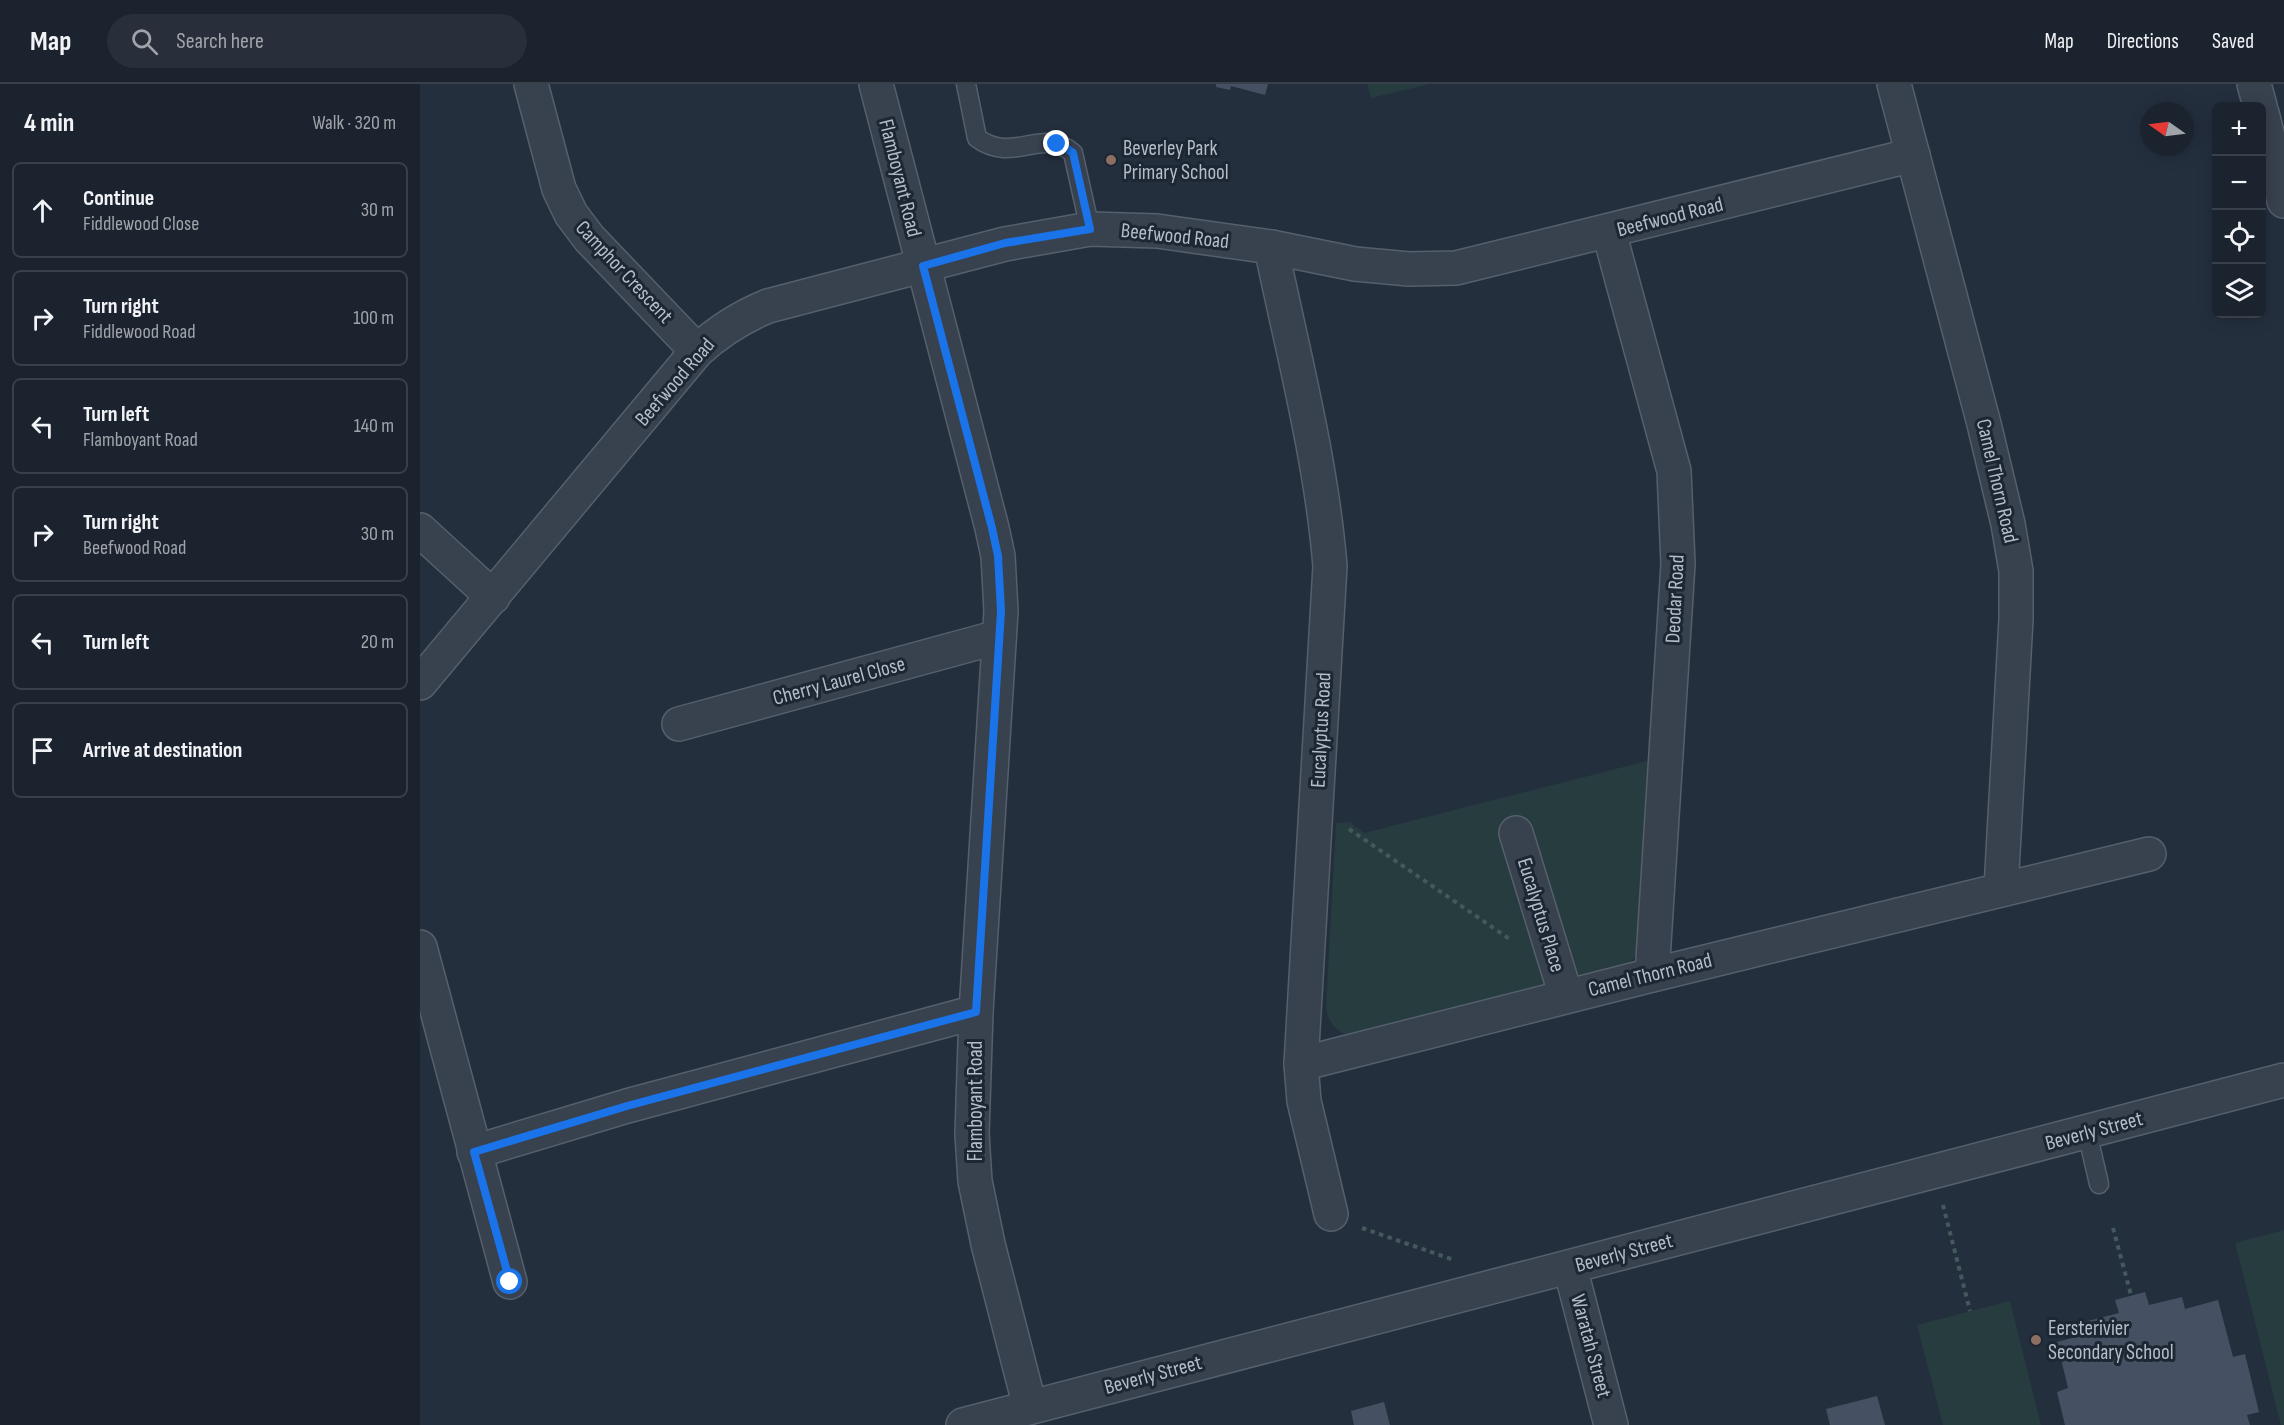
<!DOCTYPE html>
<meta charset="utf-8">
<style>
body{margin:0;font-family:"Sofia Sans Condensed",sans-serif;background:#282f3a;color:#f1f3f6}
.controls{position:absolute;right:18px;top:18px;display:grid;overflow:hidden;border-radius:9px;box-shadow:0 3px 15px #0003}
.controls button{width:54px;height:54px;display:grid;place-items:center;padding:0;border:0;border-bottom:2px solid #39404a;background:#1b232e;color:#f1f3f6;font:30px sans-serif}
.compass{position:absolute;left:1720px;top:18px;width:54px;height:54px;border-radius:50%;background:#1b232e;box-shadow:0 3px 15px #0003;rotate:284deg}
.stop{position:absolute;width:18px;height:18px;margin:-14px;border:4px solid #1a73e8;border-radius:50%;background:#fff}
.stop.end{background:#1a73e8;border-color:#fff;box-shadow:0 2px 6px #0008}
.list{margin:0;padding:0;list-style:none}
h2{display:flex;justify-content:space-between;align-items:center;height:78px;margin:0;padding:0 24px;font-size:26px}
h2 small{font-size:20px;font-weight:400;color:#a0a4aa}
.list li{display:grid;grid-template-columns:39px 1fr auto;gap:18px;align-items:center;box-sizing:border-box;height:96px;margin:0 12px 12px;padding:0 12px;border:2px solid #39404a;border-radius:9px}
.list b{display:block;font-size:22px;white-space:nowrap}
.list p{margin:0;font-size:20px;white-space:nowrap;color:#a0a4aa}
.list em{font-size:20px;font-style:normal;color:#a0a4aa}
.icon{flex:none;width:33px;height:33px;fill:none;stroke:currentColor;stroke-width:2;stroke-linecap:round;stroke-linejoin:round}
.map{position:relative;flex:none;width:1864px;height:1341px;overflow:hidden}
header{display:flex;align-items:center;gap:36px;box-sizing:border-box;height:84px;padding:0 30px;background:#1b232e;border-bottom:2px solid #39404a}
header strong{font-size:28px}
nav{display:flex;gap:33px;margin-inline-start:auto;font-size:21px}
.search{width:420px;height:54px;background:#282f3a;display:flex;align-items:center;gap:15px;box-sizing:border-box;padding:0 21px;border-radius:33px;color:#a0a4aa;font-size:22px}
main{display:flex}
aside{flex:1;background:#1b232e}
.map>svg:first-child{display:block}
</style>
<header>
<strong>Map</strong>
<div class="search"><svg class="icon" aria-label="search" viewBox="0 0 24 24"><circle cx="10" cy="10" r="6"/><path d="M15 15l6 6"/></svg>Search here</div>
<nav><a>Map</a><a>Directions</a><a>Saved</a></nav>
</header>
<main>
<aside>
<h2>4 min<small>Walk · 320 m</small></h2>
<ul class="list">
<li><svg class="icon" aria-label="ahead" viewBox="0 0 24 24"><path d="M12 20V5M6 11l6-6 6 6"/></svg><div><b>Continue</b><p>Fiddlewood Close</p></div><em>30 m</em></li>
<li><svg class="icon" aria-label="right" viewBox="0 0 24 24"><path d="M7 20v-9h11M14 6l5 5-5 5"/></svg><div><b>Turn right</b><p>Fiddlewood Road</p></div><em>100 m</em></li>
<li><svg class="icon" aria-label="left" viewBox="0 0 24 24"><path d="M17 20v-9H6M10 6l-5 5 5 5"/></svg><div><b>Turn left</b><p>Flamboyant Road</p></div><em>140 m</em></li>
<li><svg class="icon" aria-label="right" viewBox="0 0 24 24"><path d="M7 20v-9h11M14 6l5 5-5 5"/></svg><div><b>Turn right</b><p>Beefwood Road</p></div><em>30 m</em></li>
<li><svg class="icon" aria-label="left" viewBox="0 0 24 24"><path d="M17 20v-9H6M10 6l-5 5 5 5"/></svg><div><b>Turn left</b></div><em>20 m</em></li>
<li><svg class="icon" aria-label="arrive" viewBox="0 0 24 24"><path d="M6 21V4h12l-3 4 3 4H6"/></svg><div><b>Arrive at destination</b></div></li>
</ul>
</aside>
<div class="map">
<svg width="1864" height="1341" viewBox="0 0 1864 1341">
<rect width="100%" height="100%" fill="#242f3e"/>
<g fill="#263c3f">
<polygon points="947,0 1010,0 951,14"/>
<path d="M 1231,676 L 1219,863 L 1214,874 L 1207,881 L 934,953 C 917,949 908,940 906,923 L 916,739 L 930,738 L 944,749 Z"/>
<polygon points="1864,1146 1864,1341 1861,1341 1815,1159"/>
<polygon points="1590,1217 1621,1341 1523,1341 1497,1241"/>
</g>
<g fill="#455162">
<polygon points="796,0 848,0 845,11 811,2 810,6 796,3"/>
<polygon points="1725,1208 1729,1221 1762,1213 1765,1225 1798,1216 1813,1273 1825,1270 1839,1328 1827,1331 1830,1341 1645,1341 1637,1308 1648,1304 1637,1258 1668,1250 1664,1238 1699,1229 1695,1216"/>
<polygon points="1457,1312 1465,1341 1410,1341 1406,1325"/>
<polygon points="964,1318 970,1341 934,1341 931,1327"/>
</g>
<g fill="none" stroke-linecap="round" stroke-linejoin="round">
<defs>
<g id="service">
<path d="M 546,0 L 557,54 C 594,81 621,42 653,69 L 670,145"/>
<polyline points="1667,1048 1679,1100"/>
</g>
<g id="minor">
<polyline points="111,0 139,105 151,130 169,154 277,267"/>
<polyline points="456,0 572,444 578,472 581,527 556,928 552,1050 555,1097 568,1160 610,1323"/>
<polyline points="1474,0 1564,340 1588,440 1596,487 1596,535 1581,805"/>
<polyline points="1834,0 1840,22"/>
<polyline points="1842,29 1864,117"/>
<polyline points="1189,148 1254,387 1258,480 1232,891"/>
<path d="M 851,163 C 873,269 901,374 910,482 L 881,980 L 884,1017 L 911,1130"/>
<polyline points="0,446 73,513"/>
<path d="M 0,599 L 277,267 C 299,247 321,233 348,222 L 585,160 L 670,145 L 737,147 L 851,163 L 935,180 L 989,185 L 1036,184 L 1493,71"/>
<polyline points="259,640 578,553"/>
<polyline points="1096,749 1146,912"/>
<polyline points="0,863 90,1198"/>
<polyline points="881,980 1232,891 1729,770"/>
<polyline points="54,1068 207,1022 556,928"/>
<polyline points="1150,1183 1191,1341"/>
<polyline points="543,1341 1864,996"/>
</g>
</defs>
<use href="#service" stroke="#565f6c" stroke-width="21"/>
<use href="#minor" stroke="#565f6c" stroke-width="36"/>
<g stroke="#44595c" stroke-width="4" stroke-dasharray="4.5 4.5" stroke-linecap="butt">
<polyline points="929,745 1091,856"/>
<polyline points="1523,1121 1550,1227"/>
<polyline points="942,1144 1034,1176"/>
<polyline points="1693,1144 1711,1211"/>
</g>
<use href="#service" stroke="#38414e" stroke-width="18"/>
<use href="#minor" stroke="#38414e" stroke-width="33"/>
</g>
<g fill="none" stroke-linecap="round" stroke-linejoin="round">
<polyline stroke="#1a73e8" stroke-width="8" points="90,1198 54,1068 207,1022 556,928 581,527 578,472 572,444 503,182 585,159 670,145 653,69 645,63 637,60"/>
</g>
<g fill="#8d6e63" stroke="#1d2633" stroke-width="2">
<circle cx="691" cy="76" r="6"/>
<circle cx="1616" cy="1256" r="6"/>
</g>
<g text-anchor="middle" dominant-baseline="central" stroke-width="6" stroke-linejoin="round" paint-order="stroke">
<g font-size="21" fill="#b4bcc9" stroke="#1d2633" text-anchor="start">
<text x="703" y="64">Beverley Park<tspan x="703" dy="24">Primary School</tspan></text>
<text x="1628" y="1244">Eersterivier<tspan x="1628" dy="24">Secondary School</tspan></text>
</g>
<g font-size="21" fill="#b4bcc9" stroke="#1d2633">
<text transform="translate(480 94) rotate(76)">Flamboyant Road</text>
<text transform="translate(1250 133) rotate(-14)">Beefwood Road</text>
<text transform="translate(755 152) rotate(6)">Beefwood Road</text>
<text transform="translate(204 188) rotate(47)">Camphor Crescent</text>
<text transform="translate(255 298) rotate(-49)">Beefwood Road</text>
<text transform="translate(1577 397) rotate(77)">Camel Thorn Road</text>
<text transform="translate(1255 515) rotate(-87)">Deodar Road</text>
<text transform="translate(419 597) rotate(-15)">Cherry Laurel Close</text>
<text transform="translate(901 646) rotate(-87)">Eucalyptus Road</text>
<text transform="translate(1121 831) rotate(73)">Eucalyptus Place</text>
<text transform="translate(1230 891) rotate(-14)">Camel Thorn Road</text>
<text transform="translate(555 1017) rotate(-90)">Flamboyant Road</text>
<text transform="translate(1674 1047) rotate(-15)">Beverly Street</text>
<text transform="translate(1204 1169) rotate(-15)">Beverly Street</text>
<text transform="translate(1171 1262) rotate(75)">Waratah Street</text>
<text transform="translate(733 1291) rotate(-15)">Beverly Street</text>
</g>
</g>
</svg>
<div class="controls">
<button>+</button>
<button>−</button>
<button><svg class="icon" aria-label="locate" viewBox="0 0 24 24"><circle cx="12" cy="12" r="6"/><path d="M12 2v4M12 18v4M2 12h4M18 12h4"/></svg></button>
<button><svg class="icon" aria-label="layers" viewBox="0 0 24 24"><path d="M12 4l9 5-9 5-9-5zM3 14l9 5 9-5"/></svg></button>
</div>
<svg class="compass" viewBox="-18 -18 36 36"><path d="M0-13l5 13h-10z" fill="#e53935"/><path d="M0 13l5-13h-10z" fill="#a0a4aa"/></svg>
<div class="stop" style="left:90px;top:1198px"></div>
<div class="stop end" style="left:637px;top:60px"></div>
</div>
</main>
